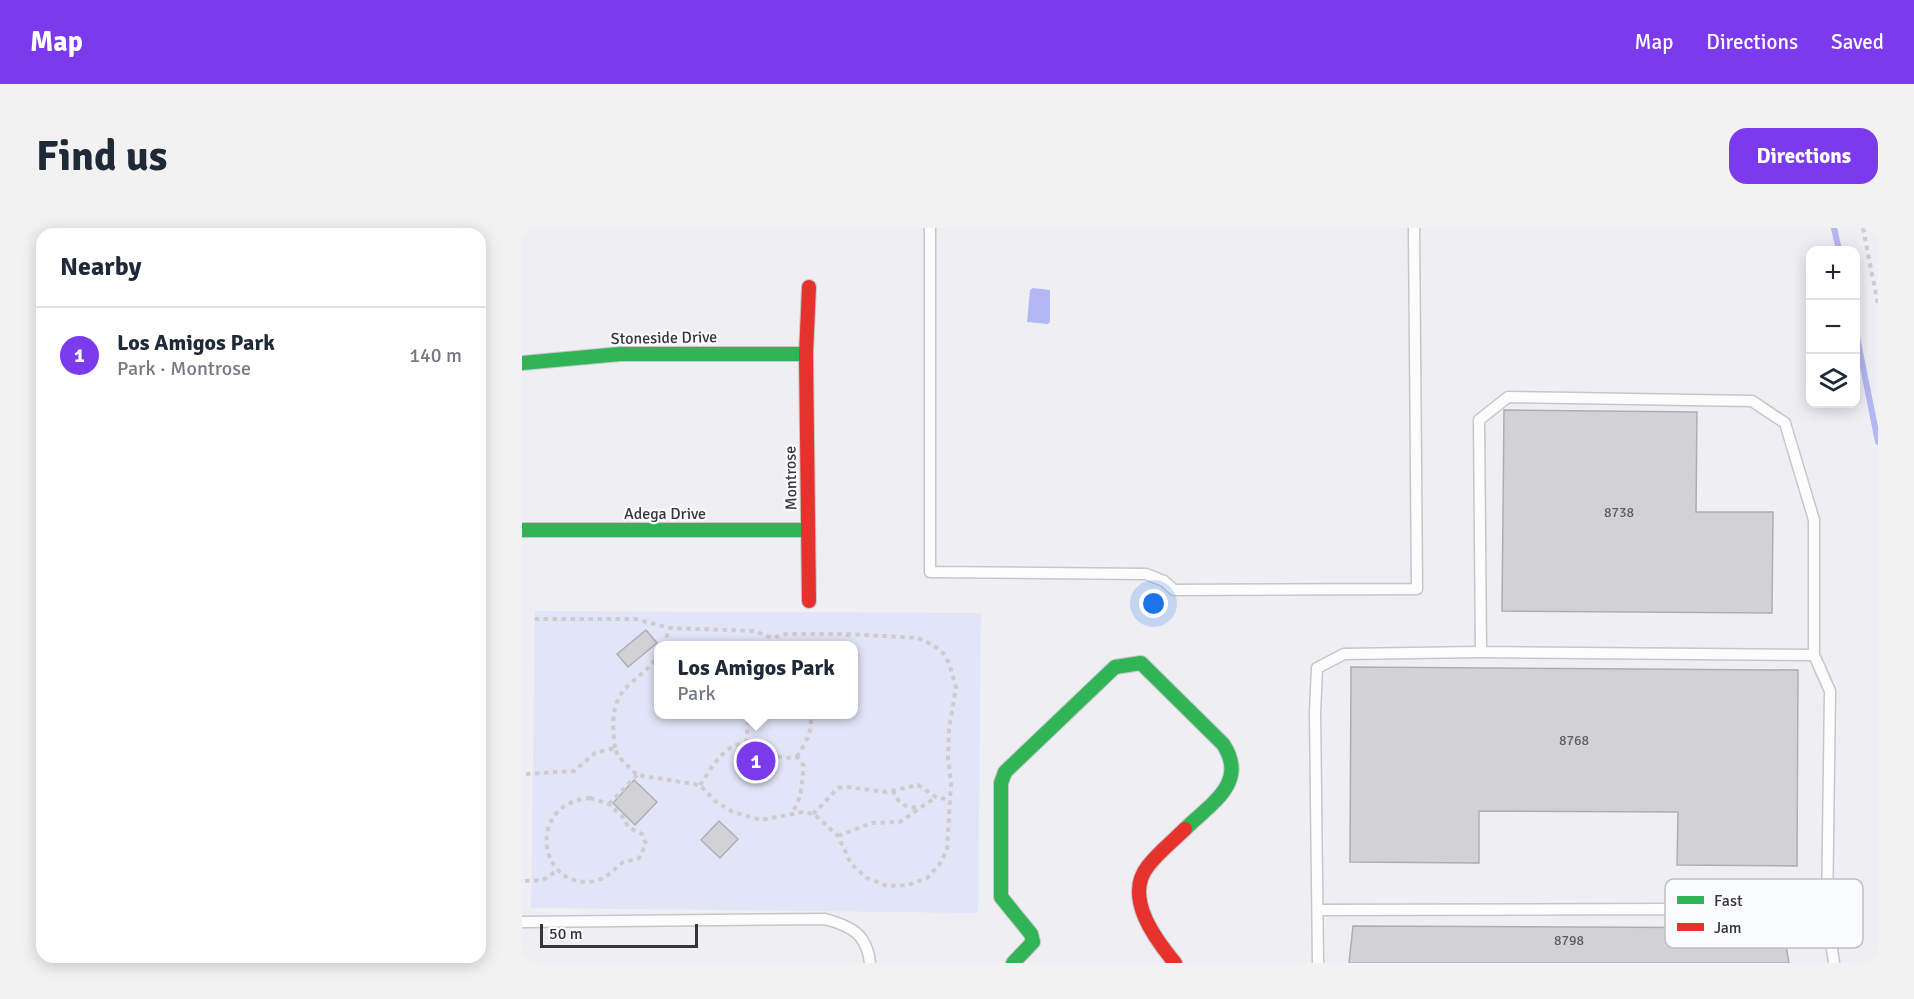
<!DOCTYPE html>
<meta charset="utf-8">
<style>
body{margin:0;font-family:Signika,sans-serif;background:#f2f2f3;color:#1f2937}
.controls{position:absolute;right:18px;top:18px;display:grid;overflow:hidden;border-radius:12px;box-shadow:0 3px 15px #0003}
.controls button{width:54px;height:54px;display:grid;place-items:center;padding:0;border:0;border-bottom:2px solid #e0e1e3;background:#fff;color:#1f2937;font:30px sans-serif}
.scale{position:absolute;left:18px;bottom:15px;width:158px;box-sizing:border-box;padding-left:6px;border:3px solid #363639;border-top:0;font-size:16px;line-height:21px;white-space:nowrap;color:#363639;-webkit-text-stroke:4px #fafbfe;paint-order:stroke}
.you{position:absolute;left:632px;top:376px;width:21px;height:21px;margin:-15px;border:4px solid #fff;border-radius:50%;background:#1a73e8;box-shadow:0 0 0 9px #1a73e833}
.badge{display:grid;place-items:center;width:39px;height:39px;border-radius:50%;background:#7c3aed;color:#fff;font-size:20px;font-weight:700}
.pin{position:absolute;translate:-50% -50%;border:3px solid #fff;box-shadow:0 2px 6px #0006}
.popup{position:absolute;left:132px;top:413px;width:204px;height:78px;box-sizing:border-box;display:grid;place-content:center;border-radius:12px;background:#fff;filter:drop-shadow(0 2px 4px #0005);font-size:20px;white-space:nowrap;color:#747a83}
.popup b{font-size:22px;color:#1f2937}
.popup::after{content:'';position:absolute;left:50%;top:100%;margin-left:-12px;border:12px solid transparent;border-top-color:#fff}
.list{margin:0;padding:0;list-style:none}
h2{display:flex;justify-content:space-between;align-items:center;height:78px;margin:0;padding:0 24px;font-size:26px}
h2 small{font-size:20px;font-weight:400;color:#747a83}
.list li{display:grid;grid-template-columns:39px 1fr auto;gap:18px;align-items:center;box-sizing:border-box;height:96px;padding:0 24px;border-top:2px solid #e0e1e3}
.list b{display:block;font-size:22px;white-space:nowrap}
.list p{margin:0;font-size:20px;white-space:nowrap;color:#747a83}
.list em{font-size:20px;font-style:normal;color:#747a83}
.icon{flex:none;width:33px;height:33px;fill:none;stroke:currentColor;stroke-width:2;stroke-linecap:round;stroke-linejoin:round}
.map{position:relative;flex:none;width:1356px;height:735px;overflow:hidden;border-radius:18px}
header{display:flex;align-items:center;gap:36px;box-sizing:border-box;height:84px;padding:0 30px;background:#7c3aed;color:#fff}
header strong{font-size:28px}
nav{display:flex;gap:33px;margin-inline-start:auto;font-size:21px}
.intro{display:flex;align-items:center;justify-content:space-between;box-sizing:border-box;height:144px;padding:0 36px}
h1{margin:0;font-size:42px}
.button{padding:15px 27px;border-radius:18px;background:#7c3aed;color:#fff;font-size:21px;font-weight:700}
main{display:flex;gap:36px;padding:0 36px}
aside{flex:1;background:#fff;border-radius:18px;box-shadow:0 3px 15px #0003}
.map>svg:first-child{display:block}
</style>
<header>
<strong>Map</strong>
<nav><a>Map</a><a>Directions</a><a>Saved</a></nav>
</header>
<div class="intro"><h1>Find us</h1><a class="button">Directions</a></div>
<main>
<aside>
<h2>Nearby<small></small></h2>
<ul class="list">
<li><span class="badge">1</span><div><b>Los Amigos Park</b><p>Park · Montrose</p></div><em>140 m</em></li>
</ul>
</aside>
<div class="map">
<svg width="1356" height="735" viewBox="0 0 1356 735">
<rect width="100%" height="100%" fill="#eeeef3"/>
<path fill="#e2e5f7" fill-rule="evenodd" d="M 13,383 L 459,385 L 456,685 L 9,680 ZM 136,418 L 332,418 L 332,486 L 136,486 Z"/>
<polygon fill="#b3b7f4" points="511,60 528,62 528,94 526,96 505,94 508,62"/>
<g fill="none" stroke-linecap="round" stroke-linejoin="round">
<g stroke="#b3b7f4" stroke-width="6">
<polyline points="1312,0 1317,22"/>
<polyline points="1334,104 1356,214"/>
</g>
</g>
<g fill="#d2d2d6" stroke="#aeaeb2" stroke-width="1.5">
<polygon points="982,182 1175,184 1174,284 1251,284 1250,385 980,383"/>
<polygon points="124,402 135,415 106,439 95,426"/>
<polygon points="829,439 1276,442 1275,638 1155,637 1156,584 957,583 957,635 828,634"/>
<polygon points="112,552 135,574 113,597 91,575"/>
<polygon points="197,593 216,611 198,630 179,612"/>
<polygon points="831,698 1261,700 1267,735 827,735"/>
</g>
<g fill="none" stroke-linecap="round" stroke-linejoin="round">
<defs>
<g id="lane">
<polyline points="408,0 408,344 624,346 642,353 652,362 895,361 892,0"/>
<polyline points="1292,427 959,424 957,192 986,169 1230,173 1263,195 1292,292 1292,427 1308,463 1305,686 1312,735"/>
<polyline points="796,682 1147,681 1305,686"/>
<path d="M 0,694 L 303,691 C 329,698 345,706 348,735"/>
<polyline points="796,735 793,484 795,440 822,426 959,424"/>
</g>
<g id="fast">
<polyline points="0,135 98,126 284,126"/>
<polyline points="0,302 286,302"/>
<path d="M 491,735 L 511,714 L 509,706 L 479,669 L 479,555 L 483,544 L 593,439 L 619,435 L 701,516 C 727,555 688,576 663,601"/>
</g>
<g id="jam">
<polyline points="287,59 284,126 287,373"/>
<path d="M 653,735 C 634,712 601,669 626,638 C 636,625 651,613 663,601"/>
</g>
</defs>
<use href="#lane" stroke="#c7c7ca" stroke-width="13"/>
<use href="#fast" stroke="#c7c7ca" stroke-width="16"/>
<use href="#jam" stroke="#c7c7ca" stroke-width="16"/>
<g stroke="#cdcdcf" stroke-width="4" stroke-dasharray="4.5 4.5" stroke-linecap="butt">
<polyline points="1341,0 1356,77"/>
<polyline points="141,418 148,400"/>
<polyline points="324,418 326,406"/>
<polyline points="224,515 227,486"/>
<path d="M 93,520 C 90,495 88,472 110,454 C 120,445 129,439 136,427"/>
<path d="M 275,529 C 283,515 292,502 288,486"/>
<polyline points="4,546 52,543 73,525 93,520 96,528 115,547 178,557 193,573 211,584 239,592 281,584 292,586 316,608 329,636 345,650 365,658 386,657 405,650 417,637 425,622 429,555 426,530 427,501 434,459 427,435 421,425 411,417 396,410 326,406 264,406 250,410 233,403 148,400 113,391 9,391"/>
<path d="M 178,557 C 191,538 207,506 235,518 C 253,525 254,532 275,529 L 282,538 L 278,569 L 270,586"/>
<path d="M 371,562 C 376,576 382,579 397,580"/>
<path d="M 68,570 L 87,576 L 102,590 L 106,599 L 120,606 L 124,616 L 117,630 C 112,633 104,632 100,635 C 91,642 86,650 73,653 C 16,663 3,575 68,570 Z"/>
<polyline points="87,576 115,547"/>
<polyline points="291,586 316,560 325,559 364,564 396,557 414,569 427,572"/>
<polyline points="316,608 350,595 378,594 414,569"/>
<polyline points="3,653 21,652 36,642"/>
</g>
<use href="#lane" stroke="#fcfcfd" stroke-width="10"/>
<use href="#fast" stroke="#30b455" stroke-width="14"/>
<use href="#jam" stroke="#e5322d" stroke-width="14"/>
</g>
<g text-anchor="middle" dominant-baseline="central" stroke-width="4.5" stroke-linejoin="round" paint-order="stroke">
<g font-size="14" fill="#5d5d60">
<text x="1097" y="284">8738</text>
<text x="1052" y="512">8768</text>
<text x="1047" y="712">8798</text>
</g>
<g font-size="16" fill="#363639" stroke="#fafbfe">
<text transform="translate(142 110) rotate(-1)">Stoneside Drive</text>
<text transform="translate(269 250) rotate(-91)">Montrose</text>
<text x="143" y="286">Adega Drive</text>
</g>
</g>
<rect x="1143" y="651" width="198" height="69" rx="9" fill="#fafbfe" stroke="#bfc0c3" stroke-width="1.5"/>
<rect x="1155" y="668" width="27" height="8" fill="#30b455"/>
<rect x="1155" y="695" width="27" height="8" fill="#e5322d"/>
<g font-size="16" fill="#363639">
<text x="1192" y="678">Fast</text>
<text x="1192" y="705">Jam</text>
</g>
</svg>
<div class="controls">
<button>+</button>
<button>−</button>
<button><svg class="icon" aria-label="layers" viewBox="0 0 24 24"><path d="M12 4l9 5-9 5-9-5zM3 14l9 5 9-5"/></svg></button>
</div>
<div class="scale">50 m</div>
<div class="you"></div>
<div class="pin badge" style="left:234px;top:533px">1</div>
<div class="popup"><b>Los Amigos Park</b>Park</div>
</div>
</main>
